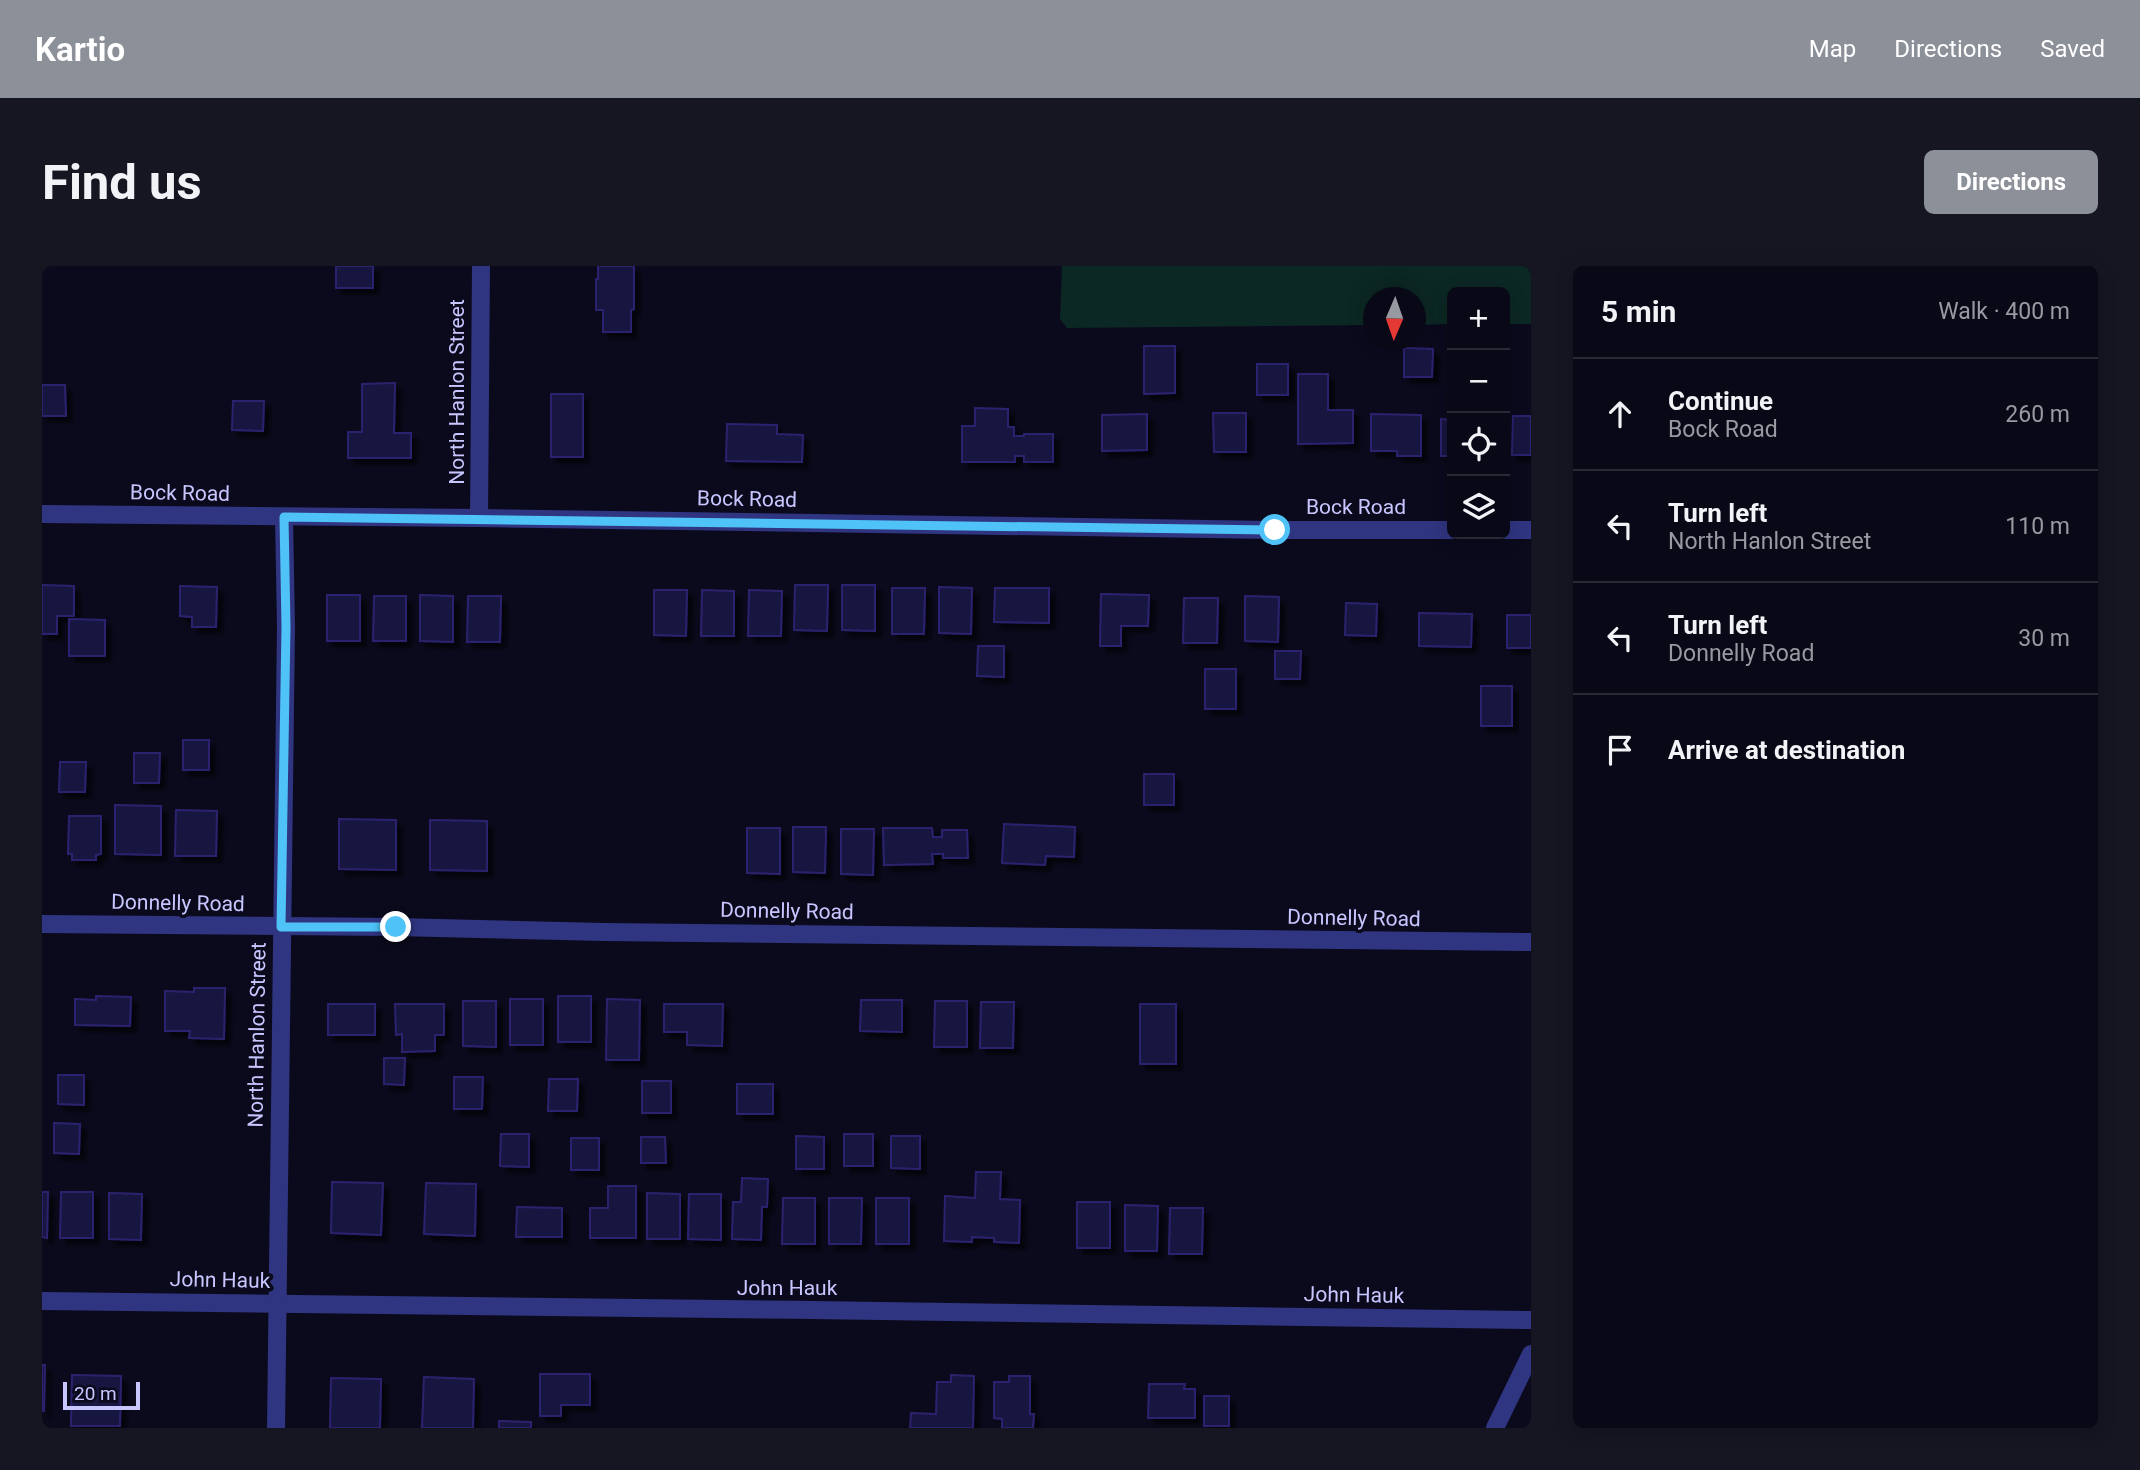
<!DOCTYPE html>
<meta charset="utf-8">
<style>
body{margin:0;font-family:Roboto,sans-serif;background:#161623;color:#f1f3f6}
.controls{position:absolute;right:21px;top:21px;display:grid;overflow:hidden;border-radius:10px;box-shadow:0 4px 18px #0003}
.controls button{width:63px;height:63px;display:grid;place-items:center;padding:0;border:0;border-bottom:2px solid #292935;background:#080816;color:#f1f3f6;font:35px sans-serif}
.compass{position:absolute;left:1321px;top:21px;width:63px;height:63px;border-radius:50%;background:#080816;box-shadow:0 4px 18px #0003;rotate:182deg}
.scale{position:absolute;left:21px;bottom:18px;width:77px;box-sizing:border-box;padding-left:7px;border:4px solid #c7c6ff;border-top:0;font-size:19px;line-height:24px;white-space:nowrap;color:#c7c6ff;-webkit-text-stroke:5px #0b0a1d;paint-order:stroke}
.stop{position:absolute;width:21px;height:21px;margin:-16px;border:5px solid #4fc3f7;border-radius:50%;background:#fff}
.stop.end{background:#4fc3f7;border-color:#fff;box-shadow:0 2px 7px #0008}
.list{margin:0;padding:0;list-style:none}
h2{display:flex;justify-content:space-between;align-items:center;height:91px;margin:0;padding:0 28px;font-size:30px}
h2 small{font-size:23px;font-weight:400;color:#989aa1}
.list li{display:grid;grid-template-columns:46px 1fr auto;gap:21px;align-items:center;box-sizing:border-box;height:112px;padding:0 28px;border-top:2px solid #292935}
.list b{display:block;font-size:26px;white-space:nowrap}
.list p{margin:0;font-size:23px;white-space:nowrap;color:#989aa1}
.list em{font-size:23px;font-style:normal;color:#989aa1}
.icon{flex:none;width:38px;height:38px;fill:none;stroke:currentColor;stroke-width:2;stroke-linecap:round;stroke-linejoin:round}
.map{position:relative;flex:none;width:1489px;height:1162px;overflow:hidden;border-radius:10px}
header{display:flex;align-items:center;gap:42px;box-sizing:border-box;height:98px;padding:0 35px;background:#8c9099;color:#fff}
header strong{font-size:33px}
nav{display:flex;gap:38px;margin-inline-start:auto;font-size:24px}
.intro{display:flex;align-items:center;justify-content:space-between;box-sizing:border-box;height:168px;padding:0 42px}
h1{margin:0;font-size:49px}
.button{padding:18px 32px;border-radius:10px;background:#8c9099;color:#fff;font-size:24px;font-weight:700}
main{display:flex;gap:42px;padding:0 42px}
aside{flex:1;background:#080816;border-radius:10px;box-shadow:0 4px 18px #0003}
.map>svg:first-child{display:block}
</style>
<header>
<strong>Kartio</strong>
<nav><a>Map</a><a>Directions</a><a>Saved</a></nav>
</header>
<div class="intro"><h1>Find us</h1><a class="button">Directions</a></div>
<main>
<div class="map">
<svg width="1489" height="1162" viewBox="0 0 1489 1162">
<defs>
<filter id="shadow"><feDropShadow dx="6" dy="6" stdDeviation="2" flood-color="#0009"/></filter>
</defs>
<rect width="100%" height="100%" fill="#0b0a1d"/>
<polygon fill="#0c2824" points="1020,0 1489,0 1489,58 1463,58 1463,26 1410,26 1410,58 1374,59 1374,32 1332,32 1331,59 1025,62 1018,53"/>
<g fill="#191440" stroke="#2c246e" stroke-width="2" filter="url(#shadow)">
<rect x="294" y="0" width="37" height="22"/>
<polygon points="556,0 592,0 592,43 589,44 589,66 561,66 561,44 554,44 554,13 556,13"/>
<polygon points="1102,80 1133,80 1133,127 1102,128"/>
<polygon points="1362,82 1391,83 1390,111 1362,111"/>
<rect x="1215" y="98" width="31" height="31"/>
<polygon points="1256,108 1286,108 1286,144 1311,144 1311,177 1256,178"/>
<polygon points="353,117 352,167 369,167 369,192 306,192 306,166 320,166 320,118"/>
<polygon points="0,119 23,119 24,150 0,150"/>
<rect x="509" y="128" width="32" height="63"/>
<polygon points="191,135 222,135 221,165 190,164"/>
<polygon points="933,142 966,143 966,161 972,161 972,170 982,170 982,168 1011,168 1011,196 982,196 982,190 973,190 973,196 920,196 920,160 933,160"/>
<polygon points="1171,147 1204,147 1204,186 1172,186"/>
<polygon points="1105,148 1105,184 1060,185 1060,149"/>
<polygon points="1329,148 1379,149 1379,190 1355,190 1355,185 1329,185"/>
<polygon points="1471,150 1489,150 1489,189 1470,189"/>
<polygon points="1399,153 1410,154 1410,190 1399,190"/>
<polygon points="685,158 735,159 735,168 761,169 760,196 684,195"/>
<polygon points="0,319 32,320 32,350 15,350 15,368 0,368"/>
<polygon points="753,319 786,319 785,365 752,364"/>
<polygon points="800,319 833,319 833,365 800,364"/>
<polygon points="138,320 175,321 174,361 150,361 150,351 138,350"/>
<polygon points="897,321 930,322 929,368 897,367"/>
<polygon points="850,322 883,322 882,368 850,368"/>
<polygon points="953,322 1007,322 1007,357 952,356"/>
<polygon points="612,324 645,324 644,370 612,369"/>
<polygon points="660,324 692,325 692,370 659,370"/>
<polygon points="707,324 740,325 739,370 706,370"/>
<polygon points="1059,328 1107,329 1106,360 1079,360 1079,380 1058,380"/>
<rect x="285" y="329" width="33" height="46"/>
<polygon points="378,329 411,330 411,376 378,375"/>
<polygon points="332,330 364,330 364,375 331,375"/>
<polygon points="426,330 459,330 458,376 425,376"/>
<polygon points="1203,330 1237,331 1236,376 1203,375"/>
<polygon points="1142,332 1176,332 1175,377 1141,377"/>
<polygon points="1304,337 1335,338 1334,370 1303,369"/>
<polygon points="1377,347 1430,348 1429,381 1377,380"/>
<rect x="1465" y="349" width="24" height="33"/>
<polygon points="27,353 63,354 63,390 27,390"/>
<polygon points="936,380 962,380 962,411 935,410"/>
<polygon points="1233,385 1259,385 1258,413 1233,413"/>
<rect x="1163" y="403" width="31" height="40"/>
<rect x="1439" y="420" width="31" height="40"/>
<rect x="141" y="474" width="26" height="30"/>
<polygon points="92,487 118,487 117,517 92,517"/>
<polygon points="18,496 44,496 43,526 17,526"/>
<rect x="1102" y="508" width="30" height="31"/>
<polygon points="73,539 119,540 119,589 73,588"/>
<polygon points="134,544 175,545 174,590 133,590"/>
<polygon points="27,550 59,550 59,588 54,589 54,594 30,594 30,588 26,588"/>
<polygon points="297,553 354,554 354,604 297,603"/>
<polygon points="388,554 445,555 445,605 388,604"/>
<polygon points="962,558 1033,561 1032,591 1004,590 1003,599 960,597"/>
<polygon points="751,561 784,561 783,607 751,606"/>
<polygon points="705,562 738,562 738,608 705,607"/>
<polygon points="841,562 890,562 891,571 900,571 900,564 925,564 926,592 901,592 901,588 890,588 891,598 842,599"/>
<polygon points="799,563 832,563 831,609 799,608"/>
<polygon points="152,722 183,722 182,773 147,772 148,765 123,765 123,725 152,726"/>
<polygon points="54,730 89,731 88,760 33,759 33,733 54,734"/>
<rect x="516" y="730" width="33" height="46"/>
<rect x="468" y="733" width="33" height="46"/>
<polygon points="565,733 598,734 597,794 564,794"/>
<polygon points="819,734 860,734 860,766 818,765"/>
<polygon points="421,735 454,735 454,781 421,780"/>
<polygon points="893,735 925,735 925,781 892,781"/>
<polygon points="939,736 972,736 971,782 938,782"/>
<rect x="286" y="738" width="47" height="31"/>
<polygon points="353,738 402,738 402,769 393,769 393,785 360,786 360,768 354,769"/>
<polygon points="622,738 681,738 680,780 645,779 645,766 622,766"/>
<rect x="1098" y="738" width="36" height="60"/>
<polygon points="342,792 363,792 362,819 342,818"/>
<polygon points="16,809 42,809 42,839 16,838"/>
<polygon points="412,811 441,811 440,843 412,843"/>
<polygon points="507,813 536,813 535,845 506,845"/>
<rect x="600" y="815" width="29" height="32"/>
<rect x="695" y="818" width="36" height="30"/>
<polygon points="12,857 38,858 37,888 12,887"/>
<polygon points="459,868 487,868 487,901 458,900"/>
<rect x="802" y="868" width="29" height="32"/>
<polygon points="754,870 782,871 782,903 754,903"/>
<polygon points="849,870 878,870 878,903 849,902"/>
<polygon points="599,871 623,871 624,897 599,897"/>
<rect x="529" y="872" width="28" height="32"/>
<polygon points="934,906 959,906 958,933 978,934 977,977 952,976 952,972 930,971 930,976 902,975 903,930 933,932"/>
<polygon points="700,912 726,913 725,941 720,941 719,974 690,973 691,936 699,936"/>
<polygon points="290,916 341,917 339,969 289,967"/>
<polygon points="384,917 434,918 433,970 382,968"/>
<polygon points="566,920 594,920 594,972 548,972 548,942 566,942"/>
<polygon points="0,926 6,926 5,972 0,971"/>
<polygon points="19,926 51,926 51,972 18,972"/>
<polygon points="67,927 100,928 99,974 67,973"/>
<polygon points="605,927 638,928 638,973 605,973"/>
<polygon points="647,928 679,928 679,974 646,973"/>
<polygon points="741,932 773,932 773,978 740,978"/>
<polygon points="787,932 820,932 819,978 787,978"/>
<rect x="834" y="932" width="33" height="46"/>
<rect x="1035" y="936" width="33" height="46"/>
<polygon points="1083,939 1116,940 1115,985 1083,985"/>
<polygon points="475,941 520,942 520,971 474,971"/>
<polygon points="1128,942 1161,942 1160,988 1127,988"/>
<polygon points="0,1099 3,1099 2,1145 0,1145"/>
<polygon points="498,1108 548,1108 548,1139 519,1139 519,1150 498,1150"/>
<polygon points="30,1109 79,1110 78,1160 29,1160"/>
<polygon points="909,1109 932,1110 931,1162 868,1162 869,1147 894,1148 895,1116 909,1116"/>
<polygon points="967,1110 988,1110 988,1148 992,1148 991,1162 960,1162 960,1153 952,1152 952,1116 967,1116"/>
<polygon points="382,1111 432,1113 431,1162 380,1162"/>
<polygon points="289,1112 339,1113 338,1162 288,1162"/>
<polygon points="1107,1118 1143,1118 1142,1123 1153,1123 1153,1152 1106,1152"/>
<rect x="1162" y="1130" width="25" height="30"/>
<polygon points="457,1155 489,1156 489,1162 457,1162"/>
</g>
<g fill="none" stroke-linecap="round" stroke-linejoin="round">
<g stroke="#303581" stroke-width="18">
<polyline points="0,248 437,252 1233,264 1410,264"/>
<polyline points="437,252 439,0"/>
<polyline points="1463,264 1489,264"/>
<polyline points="0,658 354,661 562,666 1489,676"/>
<path d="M 0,1035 C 496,1041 993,1046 1489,1054"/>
<polyline points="234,1162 244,361 242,251"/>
<polyline points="1453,1162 1489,1088"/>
</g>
</g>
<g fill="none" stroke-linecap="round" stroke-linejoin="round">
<polyline stroke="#4fc3f7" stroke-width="9" points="354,661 239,661 244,361 242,251 1233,264"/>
</g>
<g text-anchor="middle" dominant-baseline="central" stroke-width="7" stroke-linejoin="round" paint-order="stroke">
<g font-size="21" fill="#c7c6ff" stroke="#0b0a1d">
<text transform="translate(415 126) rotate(-90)">North Hanlon Street</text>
<text transform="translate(138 227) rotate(1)">Bock Road</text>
<text transform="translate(705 233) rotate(1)">Bock Road</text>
<text x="1314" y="241">Bock Road</text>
<text transform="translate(136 637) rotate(1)">Donnelly Road</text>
<text transform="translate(745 645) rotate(1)">Donnelly Road</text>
<text transform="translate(1312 652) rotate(1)">Donnelly Road</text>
<text transform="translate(215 769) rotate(-89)">North Hanlon Street</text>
<text transform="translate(178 1014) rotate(1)">John Hauk</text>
<text x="745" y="1022">John Hauk</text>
<text transform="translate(1312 1029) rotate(1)">John Hauk</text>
</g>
</g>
</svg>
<div class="controls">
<button>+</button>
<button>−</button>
<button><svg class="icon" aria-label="locate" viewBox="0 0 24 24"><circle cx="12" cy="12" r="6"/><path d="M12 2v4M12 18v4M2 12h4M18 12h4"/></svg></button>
<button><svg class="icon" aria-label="layers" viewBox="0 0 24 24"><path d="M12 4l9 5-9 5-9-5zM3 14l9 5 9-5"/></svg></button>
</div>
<svg class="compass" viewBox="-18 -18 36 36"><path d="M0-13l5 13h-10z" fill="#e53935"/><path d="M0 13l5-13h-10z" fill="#989aa1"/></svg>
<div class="scale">20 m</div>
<div class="stop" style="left:1233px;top:264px"></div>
<div class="stop end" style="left:354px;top:661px"></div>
</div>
<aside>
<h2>5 min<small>Walk · 400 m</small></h2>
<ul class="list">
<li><svg class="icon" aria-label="ahead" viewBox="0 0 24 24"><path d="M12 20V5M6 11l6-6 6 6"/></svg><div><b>Continue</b><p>Bock Road</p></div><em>260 m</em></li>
<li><svg class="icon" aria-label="left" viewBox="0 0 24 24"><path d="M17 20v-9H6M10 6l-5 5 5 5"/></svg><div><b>Turn left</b><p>North Hanlon Street</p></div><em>110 m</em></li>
<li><svg class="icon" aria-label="left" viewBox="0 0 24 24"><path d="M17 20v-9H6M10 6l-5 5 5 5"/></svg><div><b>Turn left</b><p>Donnelly Road</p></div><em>30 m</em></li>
<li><svg class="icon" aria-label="arrive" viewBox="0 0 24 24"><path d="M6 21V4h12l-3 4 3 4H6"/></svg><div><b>Arrive at destination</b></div></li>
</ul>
</aside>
</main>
